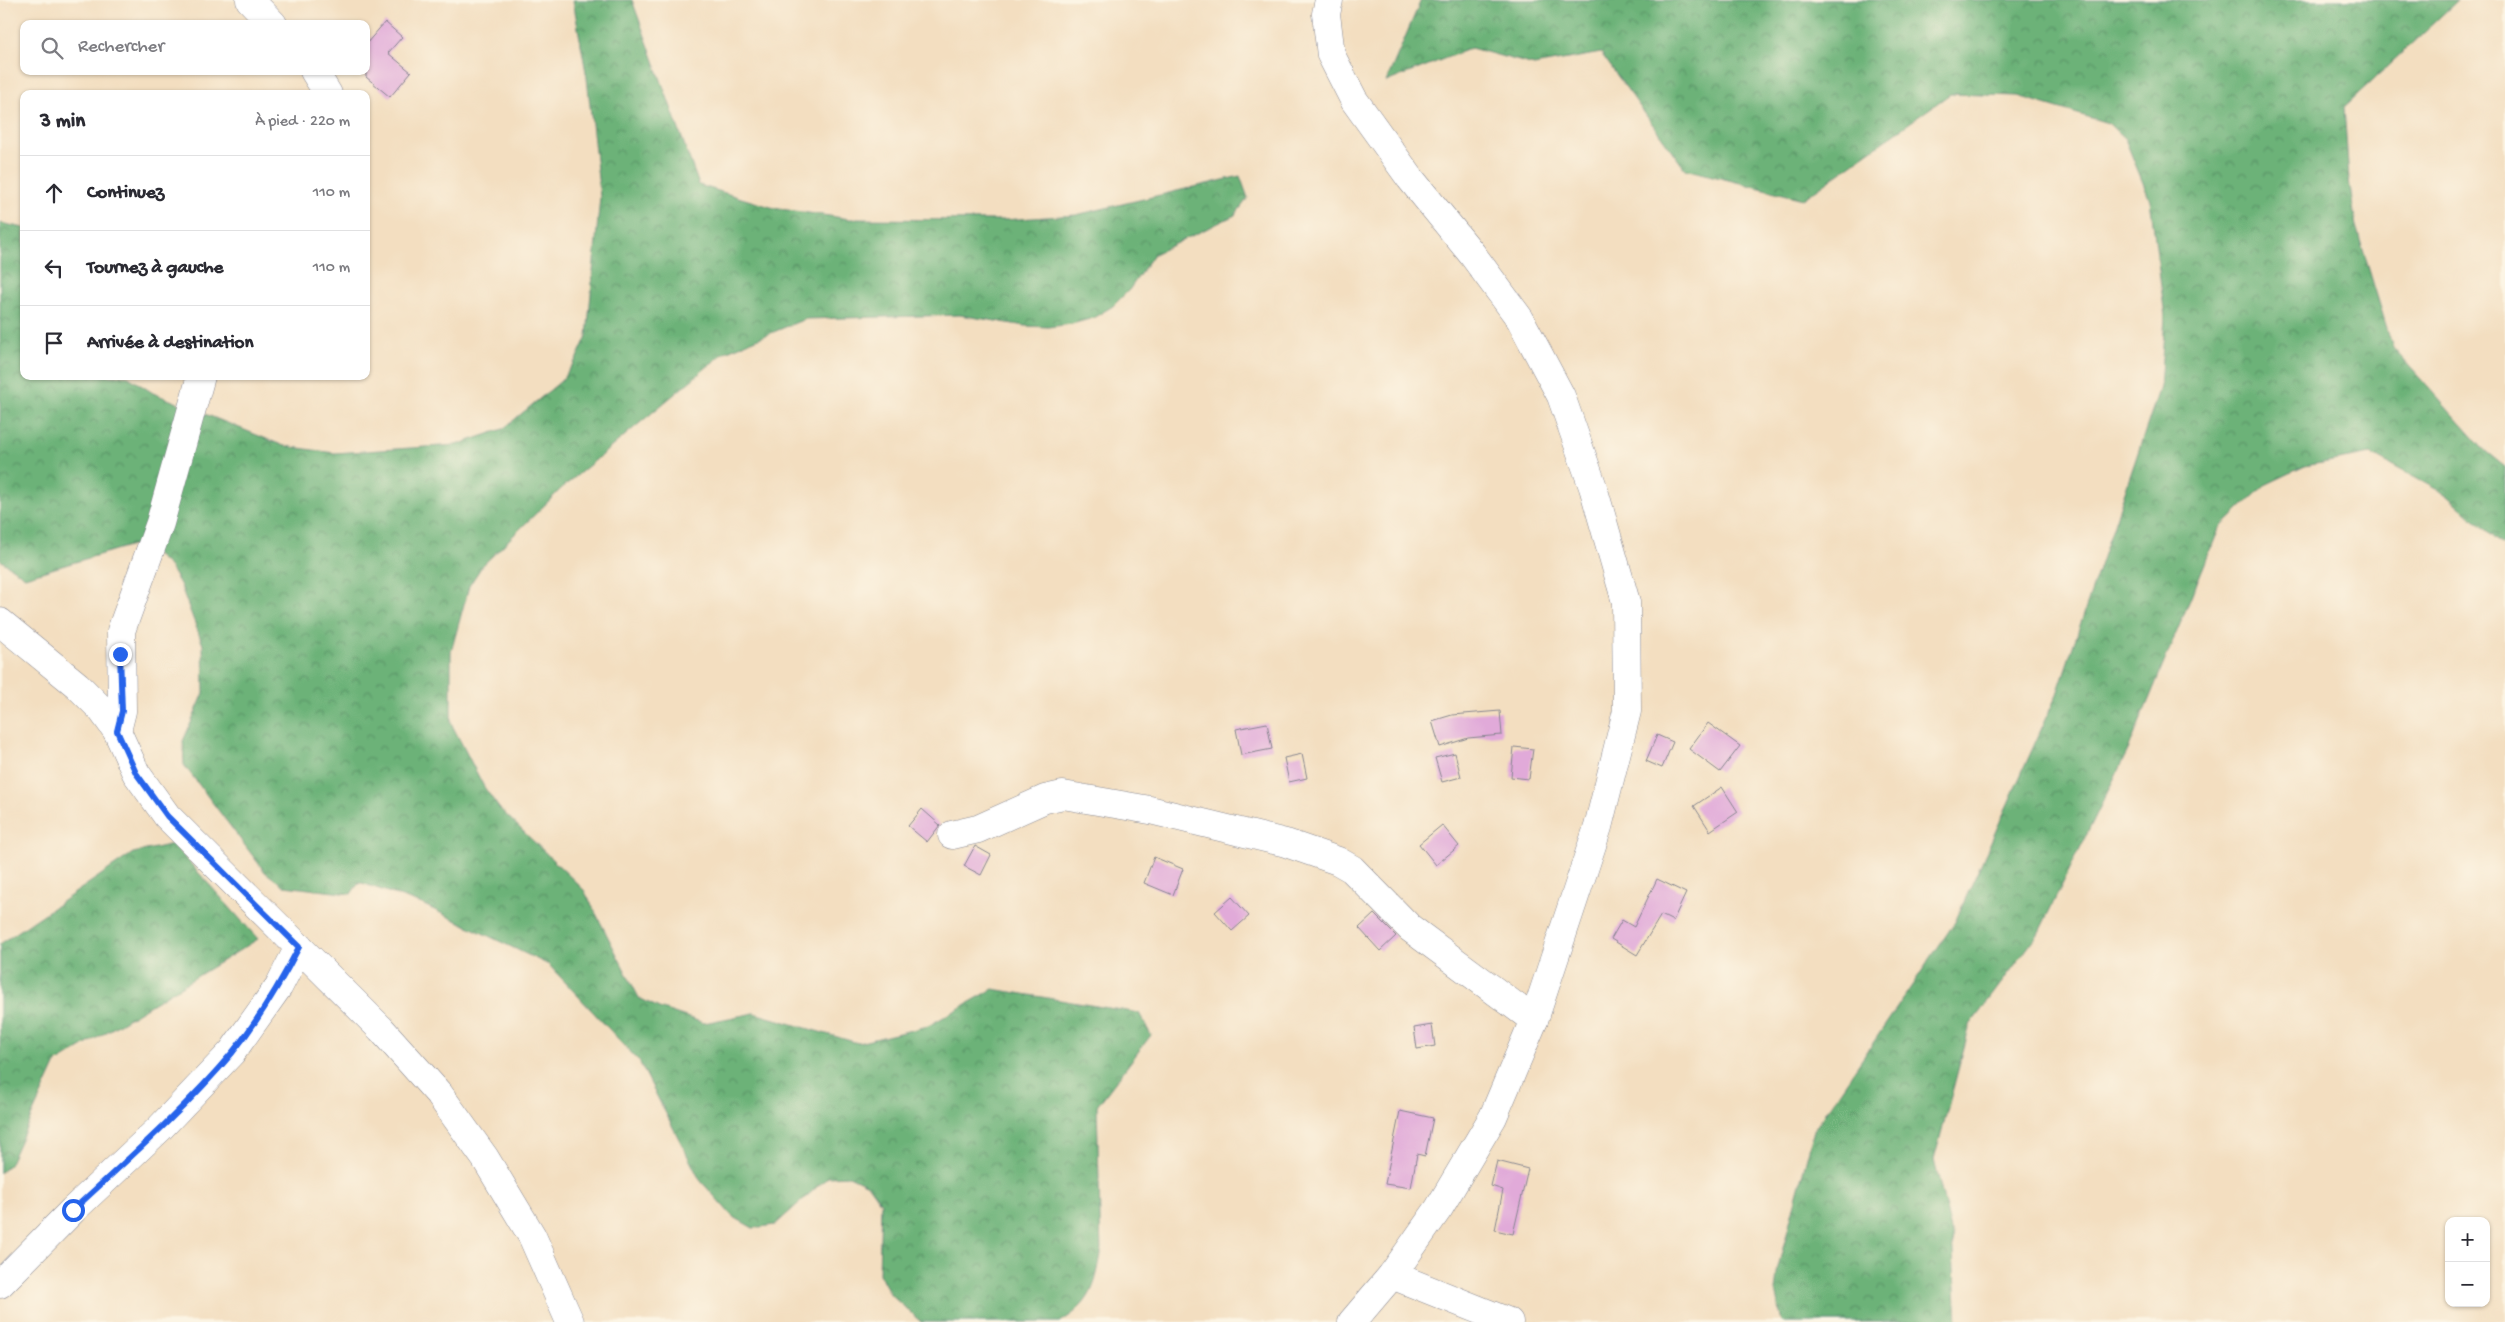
<!DOCTYPE html>
<html lang="fr">
<meta charset="utf-8">
<style>
body{margin:0;font-family:"Gochi Hand",sans-serif;background:#f7f7f7;color:#2b2b33}
.controls{position:absolute;right:15px;bottom:15px;display:grid;overflow:hidden;border-radius:10px;box-shadow:0 1px 4px #0004}
.controls button{width:45px;height:45px;display:grid;place-items:center;padding:0;border:0;border-bottom:1px solid #e1e1e2;background:#fff;color:#2b2b33;font:25px sans-serif}
.stop{position:absolute;width:15px;height:15px;margin:-11px;border:4px solid #2563eb;border-radius:50%;background:#fff}
.stop.end{background:#2563eb;border-color:#fff;box-shadow:0 1px 5px #0008}
.list{margin:0;padding:0;list-style:none}
h2{display:flex;justify-content:space-between;align-items:center;height:65px;margin:0;padding:0 20px;font-size:21px}
h2 small{font-size:16px;font-weight:400;color:#7c7c81}
.list li{display:grid;grid-template-columns:32px 1fr auto;gap:15px;align-items:center;box-sizing:border-box;height:75px;padding:0 20px;border-top:1px solid #e1e1e2}
.list b{display:block;font-size:19px;white-space:nowrap}
.list em{font-size:16px;font-style:normal;color:#7c7c81}
.icon{flex:none;width:28px;height:28px;fill:none;stroke:currentColor;stroke-width:2;stroke-linecap:round;stroke-linejoin:round}
.map{position:relative;flex:none;width:2505px;height:1322px;overflow:hidden}
.search{position:absolute;background:#fff;box-shadow:0 1px 4px #0004;left:20px;top:20px;width:350px;height:55px;display:flex;align-items:center;gap:12px;box-sizing:border-box;padding:0 18px;border-radius:10px;color:#7c7c81;font-size:19px}
.panel{position:absolute;background:#fff;box-shadow:0 1px 4px #0004;left:20px;top:90px;width:350px;height:290px;border-radius:10px}
.map>svg:first-child{display:block}
</style>
<div class="map">
<svg width="2505" height="1322" viewBox="0 0 2505 1322">
<defs>
<pattern id="forest-crowns" width="20" height="18" patternUnits="userSpaceOnUse" patternTransform="scale(1.25)"><rect width="20" height="18" fill="#6cb278"/><path d="M2 6a3 3 0 1 1 6 0M12 15a3 3 0 1 1 6 0" fill="none" stroke="#589166"/></pattern>
</defs>
<rect width="100%" height="100%" fill="#fcf5e5"/>
<filter id="ink" filterUnits="userSpaceOnUse"><feTurbulence type="fractalNoise" baseFrequency=".02" numOctaves="2"/><feDisplacementMap in="SourceGraphic" scale="10" xChannelSelector="R" yChannelSelector="G"/><feConvolveMatrix kernelMatrix="1 2 1 2 8 2 1 2 1" color-interpolation-filters="sRGB"/></filter>
<filter id="wash" filterUnits="userSpaceOnUse"><feTurbulence type="fractalNoise" baseFrequency=".0096" numOctaves="4" result="noise"/><feDisplacementMap in="SourceGraphic" scale="20" xChannelSelector="R" yChannelSelector="G"/><feGaussianBlur stdDeviation="1.12" result="paint"/><feColorMatrix in="noise" values="0 0 0 0 0 0 0 0 0 0 0 0 0 0 0 0 0 1.4 0 .05"/><feComposite in="paint" operator="in"/></filter>
<g filter="url(#wash)">
<rect width="100%" height="100%" fill="#f3dec0"/>
<g fill="url(#forest-crowns)" stroke="#44706b">
<path d="M 573,0 L 632,0 L 699,185 L 774,208 L 850,219 L 1003,220 L 1076,215 L 1240,176 L 1248,198 L 1235,215 L 1154,254 L 1129,290 L 1113,306 L 1093,318 L 1072,324 L 1048,327 L 1025,326 L 960,315 L 805,319 L 725,352 L 562,488 L 482,566 L 469,586 L 451,652 L 451,723 L 484,787 L 499,808 L 584,890 L 639,998 L 659,1008 L 704,1023 L 754,1013 L 858,1043 L 928,1026 L 993,989 L 1139,1013 L 1151,1035 L 1097,1106 L 1101,1254 C 1095,1287 1091,1304 1060,1322 L 921,1322 L 891,1295 L 879,1274 L 881,1203 L 868,1185 L 849,1176 L 828,1177 L 775,1225 L 753,1228 L 732,1216 L 700,1180 L 639,1061 L 549,965 L 422,904 L 359,882 L 351,894 L 284,886 L 265,872 L 184,765 L 183,741 L 204,693 L 203,645 L 180,584 L 169,566 L 153,552 L 132,545 L 25,577 L 0,560 L 0,223 L 24,228 L 24,376 L 127,376 L 153,393 L 284,446 L 335,453 L 456,445 L 503,429 L 561,381 L 576,360 L 587,336 L 600,197 L 587,78 Z"/>
<polygon points="1421,0 2458,0 2344,107 2349,180 2356,227 2393,348 2484,450 2505,467 2505,546 2447,495 2371,454 2305,466 2265,485 2219,529 2129,748 2038,934 1970,1025 1934,1160 1952,1234 1957,1322 1782,1322 1775,1291 1778,1267 1814,1130 1955,922 2057,694 2160,387 2165,317 2150,200 2125,139 2108,123 2018,96 1950,94 1803,199 1685,169 1601,53 1534,65 1471,48 1386,82"/>
<polygon points="173,844 258,939 56,1063 9,1165 0,1173 0,944 133,853"/>
</g>
<g id="blocks">
<g fill="#e1aad9">
<polygon points="385,22 402,37 388,53 411,72 390,97 366,77 366,44"/>
<polygon points="1500,711 1502,735 1468,738 1440,747 1432,721 1452,715"/>
<polygon points="1267,723 1272,749 1241,755 1236,729"/>
<polygon points="1708,723 1740,746 1720,772 1689,749"/>
<polygon points="1657,735 1673,742 1662,768 1646,761"/>
<polygon points="1514,747 1533,749 1529,779 1511,777"/>
<polygon points="1455,753 1461,777 1442,782 1435,758"/>
<polygon points="1302,754 1307,778 1289,782 1284,758"/>
<polygon points="1722,787 1738,812 1710,831 1694,806"/>
<polygon points="922,809 940,825 927,842 908,826"/>
<polygon points="1442,825 1459,846 1436,865 1419,844"/>
<polygon points="975,846 991,855 981,875 964,866"/>
<polygon points="1154,857 1183,869 1173,895 1144,883"/>
<polygon points="1657,879 1686,893 1673,921 1661,915 1637,955 1611,939 1622,920 1634,927"/>
<polygon points="1232,897 1249,916 1232,931 1215,912"/>
<polygon points="1374,914 1396,936 1380,951 1359,928"/>
<polygon points="1432,1025 1435,1046 1417,1049 1414,1028"/>
<polygon points="1400,1111 1433,1118 1425,1156 1417,1154 1411,1188 1385,1184"/>
<polygon points="1497,1161 1528,1169 1513,1234 1495,1230 1503,1190 1491,1186"/>
</g>
</g>
</g>
<g filter="url(#ink)">
<use href="#blocks" fill-opacity="0" stroke="#87868f" stroke-width="1"/>
<g fill="none" stroke-linecap="round" stroke-linejoin="round">
<defs>
<g id="minor">
<polyline points="250,0 273,24"/>
<polyline points="1329,0 1326,14 1331,55 1354,100 1410,178 1472,254 1520,319 1561,396 1593,487 1626,602 1627,711 1598,827 1534,1020 1493,1117 1439,1208 1392,1275 1352,1322"/>
<polyline points="314,71 328,94"/>
<polyline points="0,622 77,685 101,709 117,731 136,773 167,816 381,1029 439,1094 485,1158 532,1236 570,1322"/>
<polyline points="117,731 122,711 121,631 160,523 201,376"/>
<polyline points="952,835 978,829 1045,799 1063,795 1150,810 1286,843 1338,861 1352,869 1410,928 1534,1020"/>
<polyline points="1392,1275 1509,1322"/>
<polyline points="0,1284 73,1210 159,1129 232,1052 279,986 299,947"/>
</g>
</defs>
<use href="#minor" stroke="#87868f" stroke-width="29"/>
<use href="#minor" stroke="#fff" stroke-width="28"/>
</g>
</g>
<g fill="none" stroke-linecap="round" stroke-linejoin="round" filter="url(#ink)">
<path stroke="#2563eb" stroke-width="6" d="M 73,1210 C 127,1160 184,1110 232,1053 C 258,1021 280,984 299,947 L 167,816 L 136,773 L 117,731 L 122,711 L 120,654"/>
</g>
</svg>
<div class="controls">
<button>+</button>
<button>−</button>
</div>
<div class="stop" style="left:73px;top:1210px"></div>
<div class="stop end" style="left:120px;top:654px"></div>
<div class="search"><svg class="icon" aria-label="search" viewBox="0 0 24 24"><circle cx="10" cy="10" r="6"/><path d="M15 15l6 6"/></svg>Rechercher</div>
<section class="panel">
<h2>3 min<small>À pied · 220 m</small></h2>
<ul class="list">
<li><svg class="icon" aria-label="ahead" viewBox="0 0 24 24"><path d="M12 20V5M6 11l6-6 6 6"/></svg><div><b>Continuez</b></div><em>110 m</em></li>
<li><svg class="icon" aria-label="left" viewBox="0 0 24 24"><path d="M17 20v-9H6M10 6l-5 5 5 5"/></svg><div><b>Tournez à gauche</b></div><em>110 m</em></li>
<li><svg class="icon" aria-label="arrive" viewBox="0 0 24 24"><path d="M6 21V4h12l-3 4 3 4H6"/></svg><div><b>Arrivée à destination</b></div></li>
</ul>
</section>
</div>
